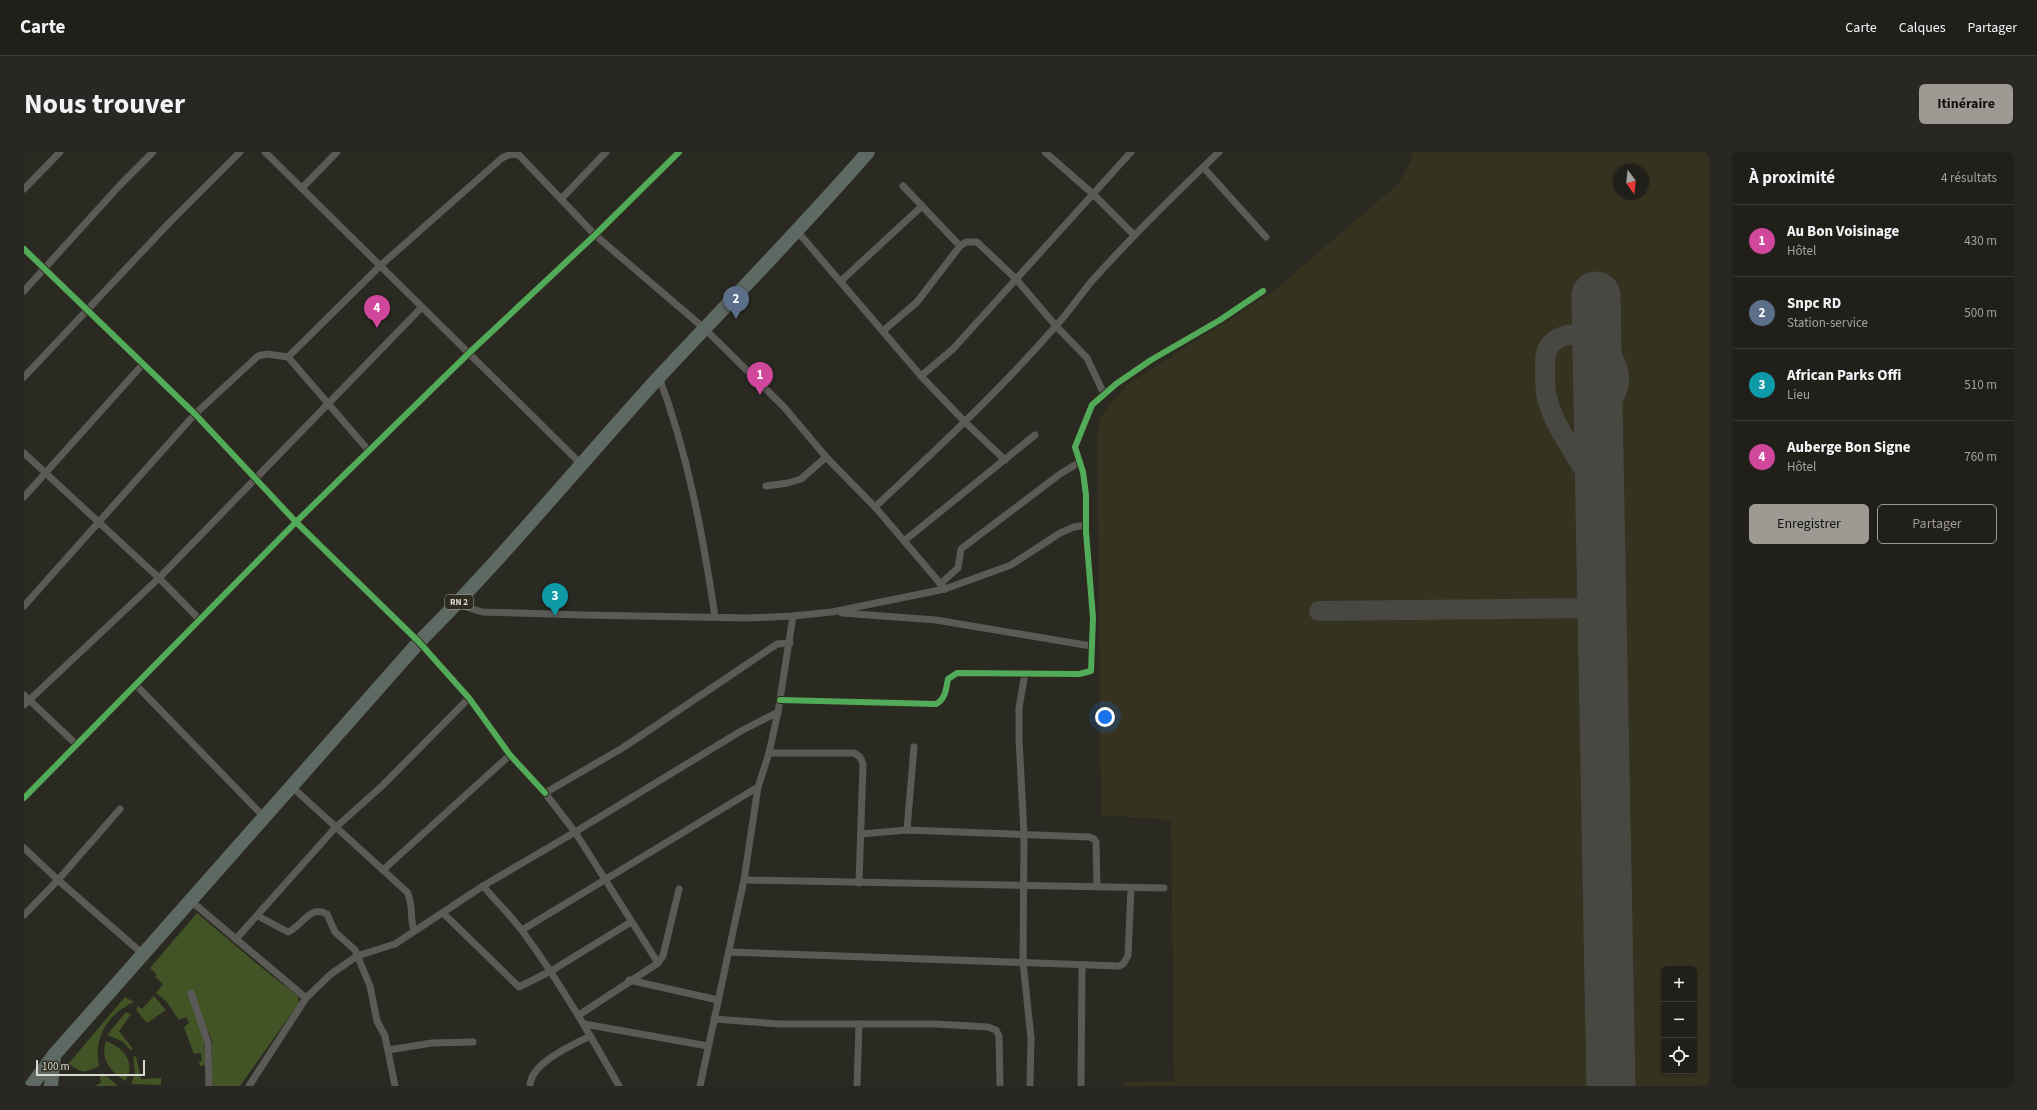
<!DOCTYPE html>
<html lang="fr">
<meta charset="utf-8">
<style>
body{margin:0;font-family:"Source Sans 3",sans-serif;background:#282723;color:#f1f3f6}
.controls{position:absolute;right:12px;bottom:12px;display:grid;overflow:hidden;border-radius:6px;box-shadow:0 1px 3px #0004}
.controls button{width:36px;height:36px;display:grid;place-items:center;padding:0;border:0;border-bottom:1px solid #3d3d39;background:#201f1a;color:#f1f3f6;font:20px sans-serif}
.compass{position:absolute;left:1589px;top:12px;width:36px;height:36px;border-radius:50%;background:#201f1a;box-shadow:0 1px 3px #0004;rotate:165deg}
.scale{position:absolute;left:12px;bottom:10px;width:109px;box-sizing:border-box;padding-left:4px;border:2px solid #d9d7cf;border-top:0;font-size:11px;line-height:14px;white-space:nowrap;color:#d9d7cf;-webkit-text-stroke:3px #2e2b1f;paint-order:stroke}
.you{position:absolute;left:1081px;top:565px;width:14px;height:14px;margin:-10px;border:3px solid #fff;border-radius:50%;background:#1a73e8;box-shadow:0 0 0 6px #1a73e833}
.badge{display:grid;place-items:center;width:26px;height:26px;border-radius:50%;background:#9c9a92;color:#fff;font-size:13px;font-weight:700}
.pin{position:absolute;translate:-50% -33px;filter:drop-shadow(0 1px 2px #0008)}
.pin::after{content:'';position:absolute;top:21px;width:14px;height:12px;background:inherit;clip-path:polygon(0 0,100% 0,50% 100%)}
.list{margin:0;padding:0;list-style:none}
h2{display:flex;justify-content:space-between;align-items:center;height:52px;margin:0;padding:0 16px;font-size:17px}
h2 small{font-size:13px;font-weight:400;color:#a2a2a2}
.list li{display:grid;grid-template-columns:26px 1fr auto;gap:12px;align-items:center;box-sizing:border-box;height:72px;padding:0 16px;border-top:1px solid #3d3d39}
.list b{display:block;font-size:15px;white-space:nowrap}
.list p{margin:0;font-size:13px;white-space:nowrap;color:#a2a2a2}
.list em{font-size:13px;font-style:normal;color:#a2a2a2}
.actions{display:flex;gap:8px;padding:12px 16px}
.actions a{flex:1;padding:9px 0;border:1px solid #9c9a92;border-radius:6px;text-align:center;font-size:14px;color:#9c9a92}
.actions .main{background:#9c9a92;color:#111}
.icon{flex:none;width:22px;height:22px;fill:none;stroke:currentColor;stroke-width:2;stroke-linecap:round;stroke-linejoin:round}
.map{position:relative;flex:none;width:1685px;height:934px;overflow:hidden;border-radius:6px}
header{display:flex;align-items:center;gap:24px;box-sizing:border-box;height:56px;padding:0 20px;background:#201f1a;border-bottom:1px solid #3d3d39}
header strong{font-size:19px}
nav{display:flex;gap:22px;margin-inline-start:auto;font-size:14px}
.intro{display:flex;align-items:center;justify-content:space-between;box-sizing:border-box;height:96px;padding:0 24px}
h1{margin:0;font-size:28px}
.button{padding:10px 18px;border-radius:6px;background:#9c9a92;color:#111;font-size:14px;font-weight:700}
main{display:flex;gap:24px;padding:0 24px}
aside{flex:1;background:#201f1a;border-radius:6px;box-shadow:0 1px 3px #0004}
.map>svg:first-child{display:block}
</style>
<header>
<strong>Carte</strong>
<nav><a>Carte</a><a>Calques</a><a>Partager</a></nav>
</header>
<div class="intro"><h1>Nous trouver</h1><a class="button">Itinéraire</a></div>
<main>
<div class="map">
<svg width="1685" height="934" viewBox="0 0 1685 934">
<rect width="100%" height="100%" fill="#2a2922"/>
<path fill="#353220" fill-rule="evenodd" d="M 1388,0 L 1685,0 L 1685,934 L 1100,934 L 1100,930 L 1150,929 L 1147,668 L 1077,663 L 1073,285 L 1077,265 L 1086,252 L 1105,231 L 1247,141 L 1374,32 L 1387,9 ZM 1595,18 L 1619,18 L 1619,42 L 1595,42 ZM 1640,817 L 1670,817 L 1670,919 L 1640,919 Z"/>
<g fill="#425325">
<polygon points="173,761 243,820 274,844 275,851 216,934 188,934 188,889 184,878 179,881 182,913 176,914 175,909 178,909 177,901 170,902 160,875 165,871 162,865 155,868 142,849 132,841 139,832 131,825 133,823 126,816"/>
<polygon points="130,844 142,858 123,871 112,858 114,854 118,857"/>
<path d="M 101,845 L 110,850 C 84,861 69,886 75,914 C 58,922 60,921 44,912 Z"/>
<polygon points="102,860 107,862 95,879 109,897 106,898 98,889 83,883"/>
<path d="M 82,889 C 99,895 113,911 101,929 C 86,919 76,907 82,889 Z"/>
<polygon points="112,904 117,927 137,926 137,933 107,932 111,920 109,905"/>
<polygon points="79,921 94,934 70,934 77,931 75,922"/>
</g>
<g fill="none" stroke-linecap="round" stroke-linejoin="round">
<g stroke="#484842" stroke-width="20">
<path d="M 1575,268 C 1583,255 1595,243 1595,227 C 1595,197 1558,169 1530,189 C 1521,196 1521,205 1521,216 C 1521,226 1521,236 1523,246 C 1533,284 1564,315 1577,352"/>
<polyline points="1295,459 1579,456"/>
</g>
<polyline stroke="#484842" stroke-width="49" points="1572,144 1587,934"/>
<g stroke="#5b5a56" stroke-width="7">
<polyline points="241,0 558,313"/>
<polyline points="1021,0 1069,42 1110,83"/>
<polyline points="1179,15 1242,85"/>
<polyline points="879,34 936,94"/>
<polyline points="278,36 313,0"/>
<polyline points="0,37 36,0"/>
<polyline points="537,47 582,0"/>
<polyline points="773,79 897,224 941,270 981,308"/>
<polyline points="0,97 171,262 272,370 395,490 445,546 486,603 521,641"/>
<polyline points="817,129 898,54"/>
<polyline points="0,139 96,33 129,0"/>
<polyline points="859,179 893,150 936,94 942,90 953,90 992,127 1032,174 1063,206 1080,242"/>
<polyline points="264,205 357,113 478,6 487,2 495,3 571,83 681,177 760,255 802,305 851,355 921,437"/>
<polyline points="897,224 929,197 1107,0"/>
<polyline points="0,225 145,71 216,0"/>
<path d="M 635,225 C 664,302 679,384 691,465"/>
<polyline points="0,301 135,426 176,468"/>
<polyline points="742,334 764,331 777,327 802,305"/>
<polyline points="0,345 119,212"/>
<path d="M 851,355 C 913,297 975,239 1031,175 C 1044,161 1055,145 1067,130 C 1108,84 1151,42 1195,0"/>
<polyline points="880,389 1011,283"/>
<polyline points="916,432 934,416 937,397 1036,322 1056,310"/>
<polyline points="433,452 458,460 559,463 725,466 769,464 808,460 921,437 987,413 1036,381 1050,375 1062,373"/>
<polyline points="0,454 171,262 234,204 243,202 264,205 345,299"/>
<polyline points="818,461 912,468 1067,494"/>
<polyline points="1001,521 995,556 995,586 1000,683 999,810 1007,886 1006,934"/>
<polyline points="112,533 240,665"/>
<polyline points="0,543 53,593"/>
<path d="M 756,548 L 912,552 C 922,547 922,536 924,527 L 933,521 L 1055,522 L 1067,519 L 1069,466 L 1062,380 L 1062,343 L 1059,320 L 1051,295 L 1068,253 L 1092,232 L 1127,208 L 1196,168 L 1239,139"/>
<polyline points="0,553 135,426 397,156"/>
<polyline points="745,601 830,601 836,605 839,612 835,731"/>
<path d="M 267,634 L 383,740 C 390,753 385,763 390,778"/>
<polyline points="0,646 272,370 446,200 571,83 655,0"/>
<polyline points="883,678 890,595"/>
<polyline points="837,682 883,678 1065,685 1070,687 1072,690 1073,735"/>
<polyline points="0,696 34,728 120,803"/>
<polyline points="359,718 486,603"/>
<polyline points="720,728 1140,736"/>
<path d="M 459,734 C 472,749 487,764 499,780 C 535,829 565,881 595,934"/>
<polyline points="167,749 212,787 311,676 359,633 445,546"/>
<polyline points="419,761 495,835 527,819 607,770"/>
<polyline points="0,763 34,728 96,657"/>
<path d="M 234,764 L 264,780 C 278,775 285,752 303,762 L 311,780 L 331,798 L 346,834 L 353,869 L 361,884 L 371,934"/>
<polyline points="498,778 734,635"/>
<polyline points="212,787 282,846"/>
<polyline points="705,800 1095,814 1099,812 1104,804 1107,736"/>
<polyline points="634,811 551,680 521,641 600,595 753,492 766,491"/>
<polyline points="605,828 694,848"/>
<polyline points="167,841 184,891 185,934"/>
<polyline points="555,863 634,811 639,804 655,737"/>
<polyline points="690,867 756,872 911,872 964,875 972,878 975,884 976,934"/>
<polyline points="560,872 684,894"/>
<polyline points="364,898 408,891 449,890"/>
<polyline points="225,934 282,846 307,822 333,804 371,792 459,734 551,680 717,579 754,560"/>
<path d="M 506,934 C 506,911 549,893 566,884"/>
<polyline points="676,934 720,728 734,635 745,601 754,560 769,464"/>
<polyline points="833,934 835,872"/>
<polyline points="1057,934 1058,813"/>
</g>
<g stroke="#5e6963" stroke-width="14">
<path d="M 8,933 L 30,903 L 395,490 C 479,406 555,313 635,225 C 705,150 777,77 844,0"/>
<polyline points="27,933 30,904"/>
</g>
<defs>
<g id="cycleway">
<polyline points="0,97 171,262 272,370 395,490 445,546 486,603 521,641"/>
<path d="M 756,548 L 912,552 C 922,547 922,536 924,527 L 933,521 L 1055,522 L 1067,519 L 1069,466 L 1062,380 L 1062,343 L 1059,320 L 1051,295 L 1068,253 L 1092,232 L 1127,208 L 1196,168 L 1239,139"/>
<polyline points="0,646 272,370 446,200 571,83 655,0"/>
</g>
</defs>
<use href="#cycleway" stroke="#2e2b1f" stroke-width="8"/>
<use href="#cycleway" stroke="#51ab58" stroke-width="6"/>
</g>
<g text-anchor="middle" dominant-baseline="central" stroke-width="4" stroke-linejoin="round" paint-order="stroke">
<rect fill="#2e2b1f" stroke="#a6a39a" stroke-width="1" x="421" y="443" width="28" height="14" rx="3"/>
<g font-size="9" font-weight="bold" fill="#d9d7cf">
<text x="435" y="450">RN 2</text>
</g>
</g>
</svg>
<div class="controls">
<button>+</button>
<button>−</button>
<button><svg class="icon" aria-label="locate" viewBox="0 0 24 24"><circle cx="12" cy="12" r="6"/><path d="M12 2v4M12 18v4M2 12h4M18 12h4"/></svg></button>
</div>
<svg class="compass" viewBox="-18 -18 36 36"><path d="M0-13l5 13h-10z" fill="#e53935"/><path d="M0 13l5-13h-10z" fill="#a2a2a2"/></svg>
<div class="scale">100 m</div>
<div class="you"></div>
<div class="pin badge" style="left:736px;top:243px;background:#d1479c">1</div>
<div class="pin badge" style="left:712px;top:167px;background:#5c6f8a">2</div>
<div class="pin badge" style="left:531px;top:464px;background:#0f9aa8">3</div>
<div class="pin badge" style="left:353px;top:176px;background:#d1479c">4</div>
</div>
<aside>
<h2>À proximité<small>4 résultats</small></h2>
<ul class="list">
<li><span class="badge" style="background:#d1479c">1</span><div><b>Au Bon Voisinage</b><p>Hôtel</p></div><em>430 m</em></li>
<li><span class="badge" style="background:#5c6f8a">2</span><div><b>Snpc RD</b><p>Station-service</p></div><em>500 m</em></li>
<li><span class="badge" style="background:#0f9aa8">3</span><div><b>African Parks Offi</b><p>Lieu</p></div><em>510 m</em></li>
<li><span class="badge" style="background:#d1479c">4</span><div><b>Auberge Bon Signe</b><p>Hôtel</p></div><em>760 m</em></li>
</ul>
<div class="actions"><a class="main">Enregistrer</a><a>Partager</a></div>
</aside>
</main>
